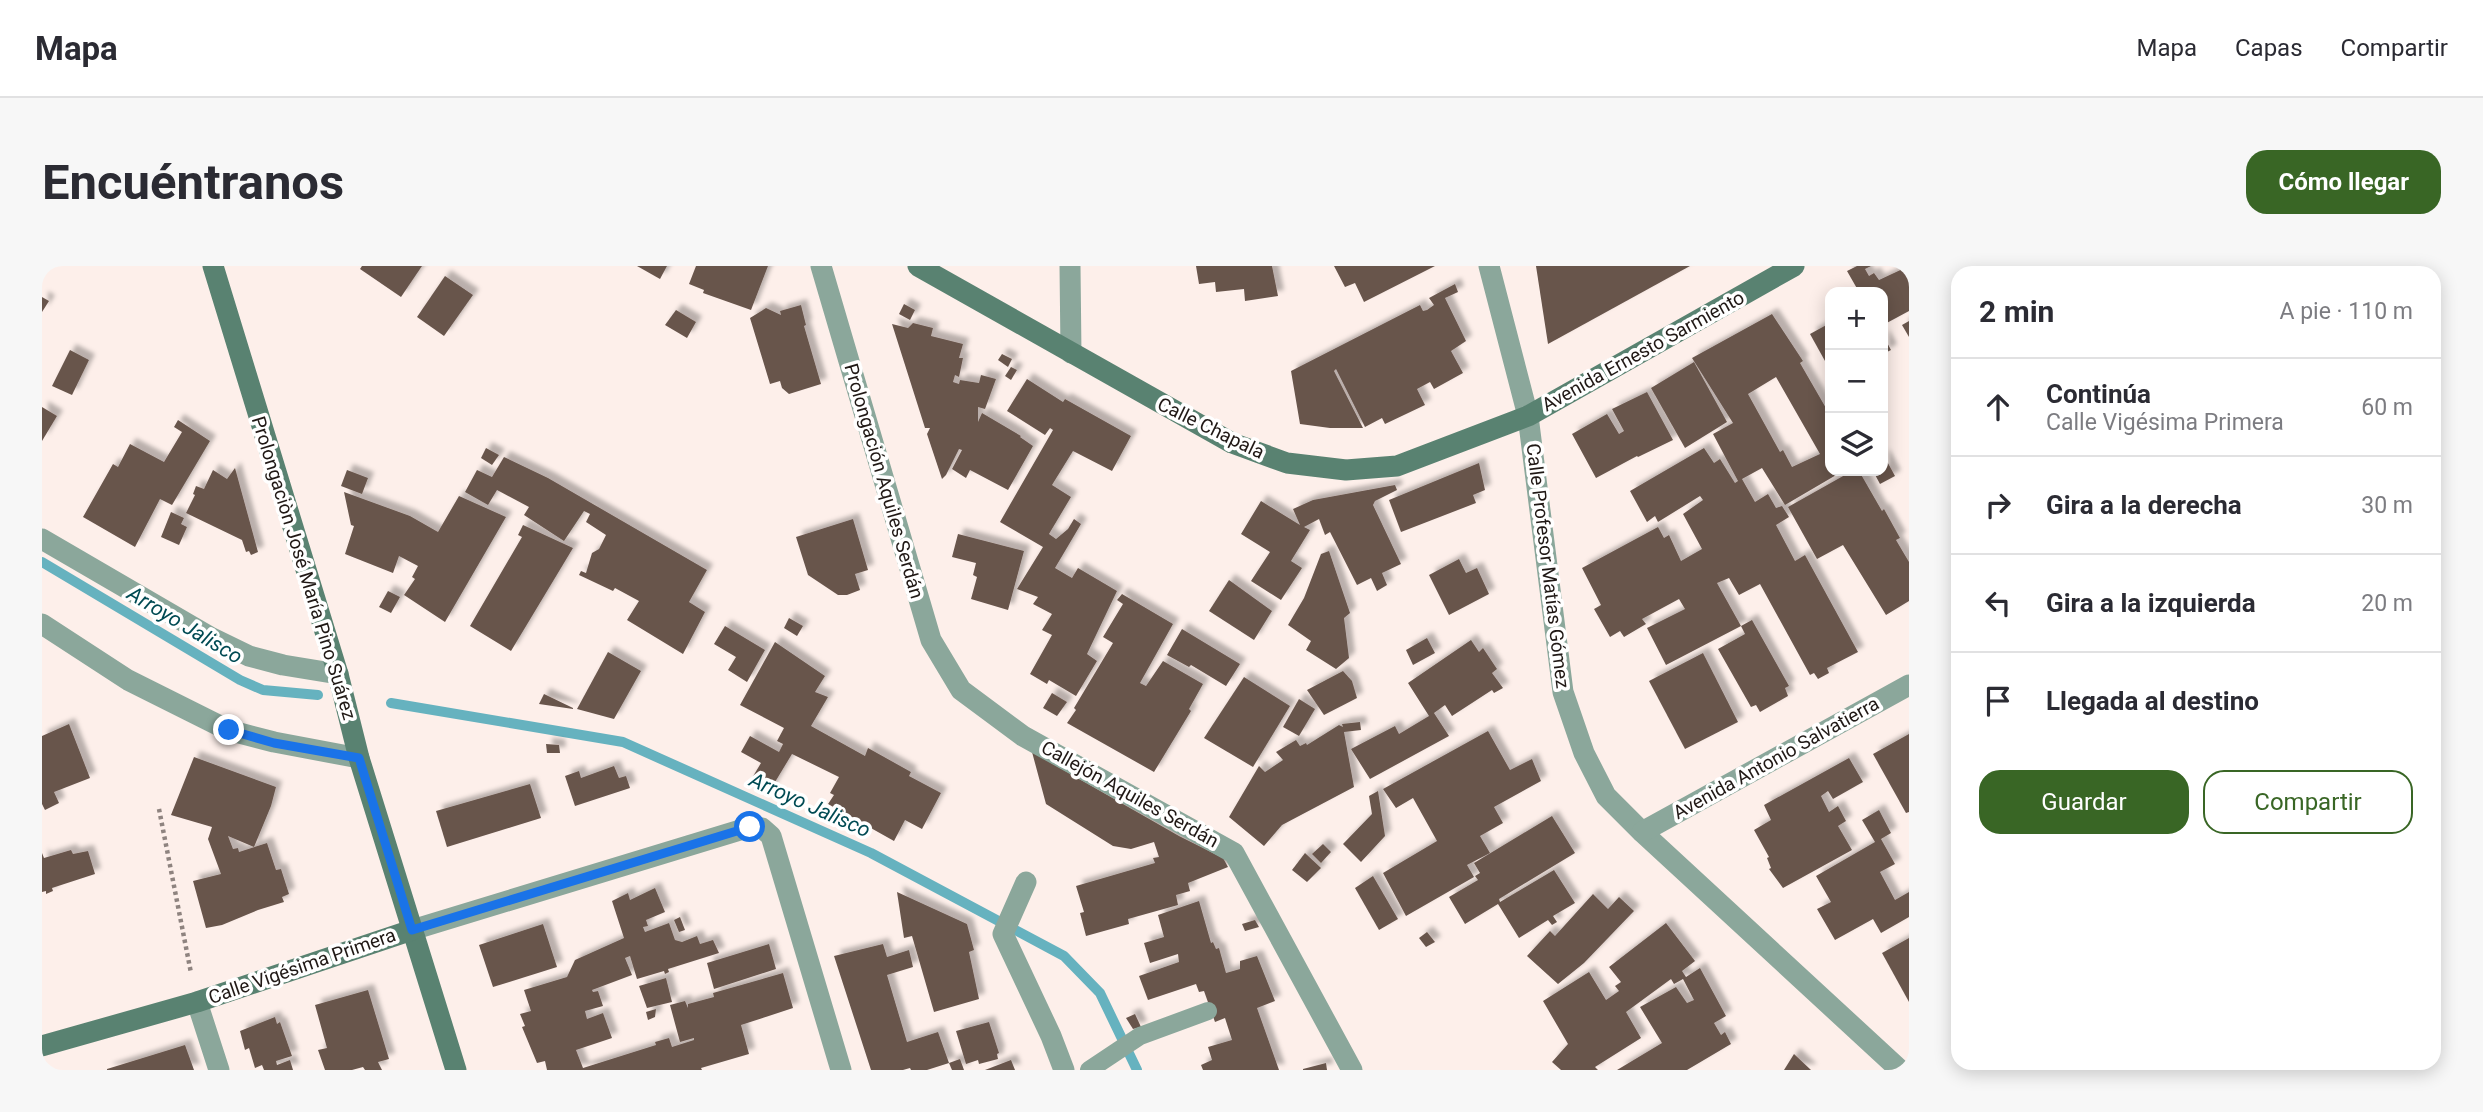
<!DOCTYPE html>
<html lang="es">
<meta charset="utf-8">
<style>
body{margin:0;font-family:Roboto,sans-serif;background:#f7f7f7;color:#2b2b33}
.controls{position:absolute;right:21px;top:21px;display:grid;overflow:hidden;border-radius:14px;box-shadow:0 4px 18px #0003}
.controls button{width:63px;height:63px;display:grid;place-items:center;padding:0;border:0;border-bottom:2px solid #e1e1e2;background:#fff;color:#2b2b33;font:35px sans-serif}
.stop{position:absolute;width:21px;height:21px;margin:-16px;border:5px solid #1a73e8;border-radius:50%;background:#fff}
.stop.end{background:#1a73e8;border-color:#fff;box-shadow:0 2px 7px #0008}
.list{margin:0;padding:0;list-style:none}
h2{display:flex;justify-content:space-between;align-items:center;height:91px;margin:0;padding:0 28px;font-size:30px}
h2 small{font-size:23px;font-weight:400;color:#7c7c81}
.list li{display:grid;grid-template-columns:46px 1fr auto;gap:21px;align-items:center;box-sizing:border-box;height:98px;padding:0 28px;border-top:2px solid #e1e1e2}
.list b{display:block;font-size:26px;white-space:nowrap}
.list p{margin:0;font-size:23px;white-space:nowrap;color:#7c7c81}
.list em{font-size:23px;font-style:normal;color:#7c7c81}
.actions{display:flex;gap:14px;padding:21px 28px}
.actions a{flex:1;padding:16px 0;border:2px solid #396625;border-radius:21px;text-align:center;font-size:24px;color:#396625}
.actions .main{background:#396625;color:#fff}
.icon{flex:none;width:38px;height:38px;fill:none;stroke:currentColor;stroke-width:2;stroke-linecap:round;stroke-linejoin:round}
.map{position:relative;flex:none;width:1867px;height:804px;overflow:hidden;border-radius:21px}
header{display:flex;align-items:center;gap:42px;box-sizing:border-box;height:98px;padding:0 35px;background:#fff;border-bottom:2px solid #e1e1e2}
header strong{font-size:33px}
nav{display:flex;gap:38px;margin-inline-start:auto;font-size:24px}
.intro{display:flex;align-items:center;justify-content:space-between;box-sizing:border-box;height:168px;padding:0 42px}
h1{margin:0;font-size:49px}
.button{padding:18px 32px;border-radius:21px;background:#396625;color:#fff;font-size:24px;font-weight:700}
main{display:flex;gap:42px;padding:0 42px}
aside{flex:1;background:#fff;border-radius:21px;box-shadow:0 4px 18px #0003}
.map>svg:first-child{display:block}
</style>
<header>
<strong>Mapa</strong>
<nav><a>Mapa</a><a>Capas</a><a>Compartir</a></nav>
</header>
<div class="intro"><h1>Encuéntranos</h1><a class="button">Cómo llegar</a></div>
<main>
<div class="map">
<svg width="1867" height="804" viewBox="0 0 1867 804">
<defs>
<filter id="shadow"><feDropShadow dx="6" dy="-6" stdDeviation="2" flood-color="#0004"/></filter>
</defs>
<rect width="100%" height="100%" fill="#fdefea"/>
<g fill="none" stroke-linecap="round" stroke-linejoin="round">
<g stroke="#66b2bf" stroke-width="10">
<polyline points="0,296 198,414 221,424 276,429"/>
<polyline points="349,437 581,476 829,587 1022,690 1058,727 1095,804"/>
</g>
</g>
<g fill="#68554c" fill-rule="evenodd" filter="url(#shadow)">
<polygon points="320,0 380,0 359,31 318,3"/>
<polygon points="595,0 625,0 618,13"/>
<polygon points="654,0 726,0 709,44 661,27 662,24 647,18"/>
<polygon points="1154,0 1230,0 1236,30 1203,35 1202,23 1174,26 1173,16 1157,18"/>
<polygon points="1292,0 1393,0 1322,36 1313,17 1303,21"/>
<polygon points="1494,0 1648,0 1506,78"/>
<polygon points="1815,0 1829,0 1823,3 1827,10 1832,7 1837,14 1867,0 1867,45 1841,59 1841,26 1817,26 1805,5"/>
<polygon points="403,10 431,29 402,70 375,51"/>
<polygon points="1413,18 1416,26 1403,32 1424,75 1409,85 1421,107 1392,123 1388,116 1375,123 1383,139 1343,158 1340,152 1323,161 1294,103 1292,105 1321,162 1288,162 1258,158 1249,105 1378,39 1381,45 1385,44 1392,39 1387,32"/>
<polygon points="0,31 7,35 0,46"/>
<polygon points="862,38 873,44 868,54 857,48"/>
<polygon points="759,39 764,59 762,60 779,118 747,128 740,122 738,115 728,118 708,52 724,42 739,49 738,45"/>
<polygon points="634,44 654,56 645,72 623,59"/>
<path d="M 1730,48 L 1761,95 L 1758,97 L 1788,149 L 1788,205 L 1801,205 L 1743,239 L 1720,202 L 1700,213 L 1713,236 L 1726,228 L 1734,242 L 1740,240 L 1747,251 L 1734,259 L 1753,295 L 1763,289 L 1816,386 L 1785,402 L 1787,407 L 1776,413 L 1772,407 L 1768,409 L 1718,318 L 1697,329 L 1687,312 L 1675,317 L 1699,360 L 1710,354 L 1747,420 L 1743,422 L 1746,430 L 1718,446 L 1714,439 L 1709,441 L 1676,383 L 1703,368 L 1699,360 L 1624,399 L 1605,362 L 1643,343 L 1637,333 L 1600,353 L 1604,358 L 1582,371 L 1578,365 L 1568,371 L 1552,343 L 1559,339 L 1540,302 L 1616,261 L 1622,272 L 1627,269 L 1639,295 L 1660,283 L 1641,248 L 1661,234 L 1658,230 L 1616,256 L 1613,250 L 1605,256 L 1588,225 L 1662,182 L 1672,197 L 1678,193 L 1693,217 L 1696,215 L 1671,168 L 1691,157 L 1650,92 ZM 1734,111 L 1778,188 L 1750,201 L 1741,184 L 1738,186 L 1706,128 Z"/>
<polygon points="1867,55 1867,71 1860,59"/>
<polygon points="871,57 891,62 889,70 921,78 917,92 921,92 917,111 913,109 911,116 917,118 918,114 937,117 939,109 954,113 943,143 936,141 936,156 940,147 979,170 978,171 991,180 966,224 928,204 924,212 910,203 920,184 917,183 904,209 900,213 885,168 888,162 883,162 850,58 866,62"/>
<polygon points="1788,57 1788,104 1768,68"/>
<polygon points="1841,69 1849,84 1841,88"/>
<polygon points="28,84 47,94 30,129 10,120"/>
<polygon points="960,88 970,93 966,101 956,94"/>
<polygon points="1652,96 1685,156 1643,182 1609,122"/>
<polygon points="969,101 975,104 969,114 963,110"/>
<polygon points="985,113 1021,136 1023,133 1089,170 1070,205 1031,185 1010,219 1029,231 1007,268 1014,273 1026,263 1032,253 1039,258 1013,302 1030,312 1036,302 1075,325 1045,388 1055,395 1034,430 1007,414 1005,418 988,408 1010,369 1000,364 1010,348 991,338 996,331 975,323 1001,281 958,256 1011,164 1008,162 1003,169 965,145"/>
<polygon points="1605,126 1631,174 1596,191 1595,190 1554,212 1530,168 1565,148 1577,168 1582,165 1570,143"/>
<polygon points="0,141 15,150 0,175"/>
<polygon points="136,154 168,175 130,239 118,233 93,281 41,251 71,198 76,201 88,178 122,196 140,166 132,161"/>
<polygon points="444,182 457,189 450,199 439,192"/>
<polygon points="1841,188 1853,210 1838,218 1831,205 1841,205"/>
<polygon points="462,191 506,212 665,304 647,336 663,346 641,388 585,354 597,335 573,322 571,325 537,309 539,305 544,307 550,287 557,283 564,269 544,256 548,248 542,245 522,275 482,249 487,241 455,224 446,239 423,226 435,204 450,211"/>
<polygon points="1437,197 1443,224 1431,229 1434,237 1359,266 1347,234"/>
<polygon points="193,202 216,286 209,289 207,285 204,286 200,274 144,247 153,229 151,228 154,220 162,223 171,204 185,213"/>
<polygon points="305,204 326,212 320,228 299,220"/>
<polygon points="1810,205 1817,205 1840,245 1842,243 1858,272 1854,274 1867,296 1867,335 1844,349 1801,279 1775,293 1746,241"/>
<polygon points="1353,219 1355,224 1333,235 1331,239 1359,298 1340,307 1345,319 1335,325 1329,312 1315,319 1288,266 1283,269 1277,253 1262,261 1268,264 1249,295 1260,302 1239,334 1209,315 1228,286 1199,268 1219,235 1258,259 1251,243 1271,234"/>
<polygon points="302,226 368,250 396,266 417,230 464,251 403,356 362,329 373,313 370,311 376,300 357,290 351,307 303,288 312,260 309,259"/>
<polygon points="129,246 142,252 139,258 145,261 137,279 119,271"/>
<polygon points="811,253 826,304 813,308 818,324 805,329 796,329 766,309 754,271"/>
<polygon points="481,259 531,282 469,385 428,360 480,271 476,269"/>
<polygon points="916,268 982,285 966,344 929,333 935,311 931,309 934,297 910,291"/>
<polygon points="1287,285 1308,347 1302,352 1307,392 1294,403 1264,384 1269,375 1246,359 1262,332 1279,288"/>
<polygon points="1417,293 1424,307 1435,302 1447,328 1407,349 1387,309"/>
<polygon points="1187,314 1230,345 1212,374 1167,345"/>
<polygon points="346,325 358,331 349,347 337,341"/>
<polygon points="1080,328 1131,358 1098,417 1104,420 1121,395 1161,418 1147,443 1149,445 1112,506 1025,457 1034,444 1032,442 1071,377 1061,371 1081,338 1075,334"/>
<polygon points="747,352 761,360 755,370 742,362"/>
<polygon points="683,360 723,384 705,416 686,404 694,391 672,378"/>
<polygon points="1140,363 1198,398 1184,420 1149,399 1147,401 1125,389"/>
<polygon points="1385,372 1393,387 1371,399 1364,384"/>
<polygon points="1429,374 1437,386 1441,382 1455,403 1450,407 1461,422 1452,427 1450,424 1410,450 1403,439 1392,447 1407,470 1328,513 1309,483 1353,460 1357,468 1387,450 1366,417"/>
<polygon points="733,376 783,410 773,426 786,431 769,460 823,490 826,482 869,506 867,510 899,527 880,563 863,554 852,575 786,538 792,529 788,527 797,511 750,488 727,526 707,517 719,497 699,486 708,470 737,486 741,478 735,475 742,462 698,439"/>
<polygon points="566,386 599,405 572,453 535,443"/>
<polygon points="1661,387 1696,456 1643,483 1607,415"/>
<polygon points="1301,405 1310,415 1315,432 1282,449 1265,424"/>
<polygon points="1202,411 1248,440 1211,501 1162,472"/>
<polygon points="1010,427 1025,436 1015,450 1001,442"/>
<polygon points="502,428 531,442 531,443 497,438"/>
<polygon points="1257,433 1273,443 1257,470 1241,461"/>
<polygon points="1318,456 1319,464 1302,466 1312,521 1240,559 1222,580 1187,551 1217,500 1223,506 1241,494 1234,486 1254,474 1258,480 1264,477 1265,479 1297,459 1301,461 1300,458"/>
<polygon points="27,458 48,512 12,526 17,537 3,544 0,538 0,470"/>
<polygon points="1446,465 1468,504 1490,493 1499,515 1452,541 1461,557 1438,570 1448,587 1425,599 1432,611 1364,650 1341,607 1395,575 1371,532 1354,542 1341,523"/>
<polygon points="1867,468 1867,546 1864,547 1831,488"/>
<polygon points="504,478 517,479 518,487 505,487"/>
<polygon points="990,486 1137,570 1181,592 1186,601 1146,617 1148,625 1134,629 1136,639 1086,653 1087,658 1044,670 1038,647 1042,646 1034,620 1113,597 1111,592 1117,591 1112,576 1089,583 1071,580 1004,538"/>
<polygon points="152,491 234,521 229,540 212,581 186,570 191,583 196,582 197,586 225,577 234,604 239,603 247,628 240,631 242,636 216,644 180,659 164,662 151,615 179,608 166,573 170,561 129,549"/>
<polygon points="1807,492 1821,516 1791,533 1786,525 1779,530 1787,546 1796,540 1804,555 1796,560 1810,584 1741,622 1727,603 1729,602 1725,592 1727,591 1712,564 1729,554 1722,539"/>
<polygon points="572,500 577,512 584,510 588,522 533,540 523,510 537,505 539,512"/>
<polygon points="488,518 499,552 405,581 394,545"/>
<polygon points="1336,525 1343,570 1319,596 1301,578 1330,548 1327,530"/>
<polygon points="1837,544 1849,567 1839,573 1853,598 1838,606 1853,634 1867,626 1867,651 1839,667 1831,653 1793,674 1775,643 1789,636 1774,610 1833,576 1820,554"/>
<polygon points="1510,550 1533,587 1457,633 1458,636 1512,604 1533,637 1511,650 1515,656 1510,659 1506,654 1477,672 1456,638 1423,658 1407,631 1436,614 1433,610 1438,607 1432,597"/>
<polygon points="1281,578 1289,586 1279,597 1270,588"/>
<polygon points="29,584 31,588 46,585 53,608 10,622 11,625 4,628 4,625 0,626 0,587 2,592"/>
<polygon points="1263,587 1279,602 1265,616 1250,604"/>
<polygon points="1331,610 1356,653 1337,664 1313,622"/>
<polygon points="613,622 623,646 604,654 606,660 601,661 603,666 627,657 633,674 640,676 655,670 658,678 671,674 677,687 626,703 627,706 623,708 622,705 595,713 588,690 583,692 590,709 550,724 551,726 556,725 561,740 543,745 545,753 561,747 570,772 534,784 541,802 614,779 613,776 627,772 630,781 652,774 652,772 638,776 628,739 643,735 646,742 646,738 672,731 671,727 741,707 751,742 699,759 707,788 659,802 660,804 505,804 503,795 495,797 480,761 483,760 478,748 489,745 482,724 525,711 533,694 582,672 570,635 586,627 588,634"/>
<polygon points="855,626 925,658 932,684 927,686 937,733 892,746 870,670 862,672"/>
<polygon points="1551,628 1566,643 1577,631 1592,645 1542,697 1516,718 1485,690 1508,665 1513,670"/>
<polygon points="1157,635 1169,677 1171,676 1174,683 1177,682 1184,707 1198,703 1198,695 1215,690 1233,735 1215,742 1237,804 1161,804 1159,799 1170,794 1166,781 1190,774 1183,752 1173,756 1162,725 1157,726 1154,718 1106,734 1097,710 1137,696 1136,688 1108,697 1102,677 1122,671 1116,649"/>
<polygon points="638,651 643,664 637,666 632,654"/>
<polygon points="1213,654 1217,661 1203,665 1200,658"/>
<polygon points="1624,657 1653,695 1640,705 1644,711 1658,702 1684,750 1672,757 1679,769 1683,766 1689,778 1645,804 1575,804 1620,777 1598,741 1634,721 1645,737 1652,734 1641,713 1632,718 1629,713 1584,746 1599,772 1553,801 1556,804 1519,804 1510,796 1526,778 1501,735 1547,706 1564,734 1577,725 1573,720 1579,716 1567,701"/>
<polygon points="501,658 515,701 451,721 437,679"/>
<polygon points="1385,666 1393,676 1384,681 1377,672"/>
<polygon points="1867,672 1867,736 1840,687"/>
<polygon points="727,678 734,703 672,723 665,697"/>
<polygon points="841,678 845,691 867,684 871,701 845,709 865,776 896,766 907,797 885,804 869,804 868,802 861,804 829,804 792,690"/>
<polygon points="624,712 630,736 605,742 597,720"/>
<polygon points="326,724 347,793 336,796 340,804 323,804 321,801 310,804 283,804 276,784 285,782 273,739"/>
<polygon points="614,743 613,751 606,754 604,746"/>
<polygon points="1093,748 1099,761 1091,763 1084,752"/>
<polygon points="233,751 235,758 238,756 250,790 234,795 235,799 248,794 251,804 222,804 220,799 213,802 207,782 203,784 198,765"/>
<polygon points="947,756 957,787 955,788 956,793 937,798 936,794 924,798 914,765"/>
<polygon points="143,779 152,804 65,804 65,803"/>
<polygon points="1752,788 1769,804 1742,804"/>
<polygon points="918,793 922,804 910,804 907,797"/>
<polygon points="969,794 973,804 943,804"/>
<polygon points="1284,797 1285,804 1261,804 1261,803"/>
</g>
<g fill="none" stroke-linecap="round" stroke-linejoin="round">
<polyline stroke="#8e837f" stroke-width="4.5" stroke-dasharray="3.5 3.5" stroke-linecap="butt" points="117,543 149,707"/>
<polyline stroke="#8ba79b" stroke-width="18" points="1047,804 1098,770 1166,745"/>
<g stroke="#8ba79b" stroke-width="21">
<polyline points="779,0 889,374 919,424 981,470 1192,587 1310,804"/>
<polyline points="1028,0 1029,87"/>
<polyline points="1447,0 1486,150 1521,426 1542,487 1564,530 1600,566 1858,804"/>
<polyline points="0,273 170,372 207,390 241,399 296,408"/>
<polyline points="0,358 86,414 186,464 232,476 317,492"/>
<polyline points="1600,566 1867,419"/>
<polyline points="984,616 961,668 1009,770 1022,804"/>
<polyline points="370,664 708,561 720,562 729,570 799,804"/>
<polyline points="155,736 177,804"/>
</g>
<g stroke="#598271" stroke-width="21">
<polyline points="171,0 296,408 317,492 414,804"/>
<polyline points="876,0 1190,177 1245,197 1304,204 1355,200 1486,150 1752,0"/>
<polyline points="0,780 155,736 370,664"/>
</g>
</g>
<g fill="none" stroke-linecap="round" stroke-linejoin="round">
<polyline stroke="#1a73e8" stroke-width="9" points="187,464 232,477 317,492 370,664 708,561"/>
</g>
<g text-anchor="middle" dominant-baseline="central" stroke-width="7" stroke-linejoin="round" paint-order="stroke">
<g font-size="19" fill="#201815" stroke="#fff">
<text transform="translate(1601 85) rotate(-29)">Avenida Ernesto Sarmiento</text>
<text transform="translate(1169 162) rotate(26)">Calle Chapala</text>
<text transform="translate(842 215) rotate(74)">Prolongación Aquiles Serdán</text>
<text transform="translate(1506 300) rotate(83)">Calle Profesor Matías Gómez</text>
<text transform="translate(262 302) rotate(73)">Prolongaciòn José María Pino Suárez</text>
<text transform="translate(1734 492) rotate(-29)">Avenida Antonio Salvatierra</text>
<text transform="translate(1088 528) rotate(29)">Callejón Aquiles Serdán</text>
<text transform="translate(260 700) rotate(-19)">Calle Vigésima Primera</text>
</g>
<g font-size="21" font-style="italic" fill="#004a53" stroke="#fff">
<text transform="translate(143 359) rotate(31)">Arroyo Jalisco</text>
<text transform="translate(768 539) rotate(24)">Arroyo Jalisco</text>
</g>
</g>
</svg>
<div class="controls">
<button>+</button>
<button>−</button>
<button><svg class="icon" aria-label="layers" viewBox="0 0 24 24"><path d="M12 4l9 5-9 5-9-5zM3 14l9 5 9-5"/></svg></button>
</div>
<div class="stop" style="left:708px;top:561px"></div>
<div class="stop end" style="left:187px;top:464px"></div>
</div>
<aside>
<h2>2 min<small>A pie · 110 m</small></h2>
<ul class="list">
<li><svg class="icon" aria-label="ahead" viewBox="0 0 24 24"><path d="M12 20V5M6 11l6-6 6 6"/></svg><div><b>Continúa</b><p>Calle Vigésima Primera</p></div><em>60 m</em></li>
<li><svg class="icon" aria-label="right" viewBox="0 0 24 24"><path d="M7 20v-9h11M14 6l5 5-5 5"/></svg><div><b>Gira a la derecha</b></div><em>30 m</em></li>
<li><svg class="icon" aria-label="left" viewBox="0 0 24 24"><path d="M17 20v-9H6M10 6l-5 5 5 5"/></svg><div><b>Gira a la izquierda</b></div><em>20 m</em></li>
<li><svg class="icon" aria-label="arrive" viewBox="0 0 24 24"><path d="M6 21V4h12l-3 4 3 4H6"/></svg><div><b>Llegada al destino</b></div></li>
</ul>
<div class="actions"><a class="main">Guardar</a><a>Compartir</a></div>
</aside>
</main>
